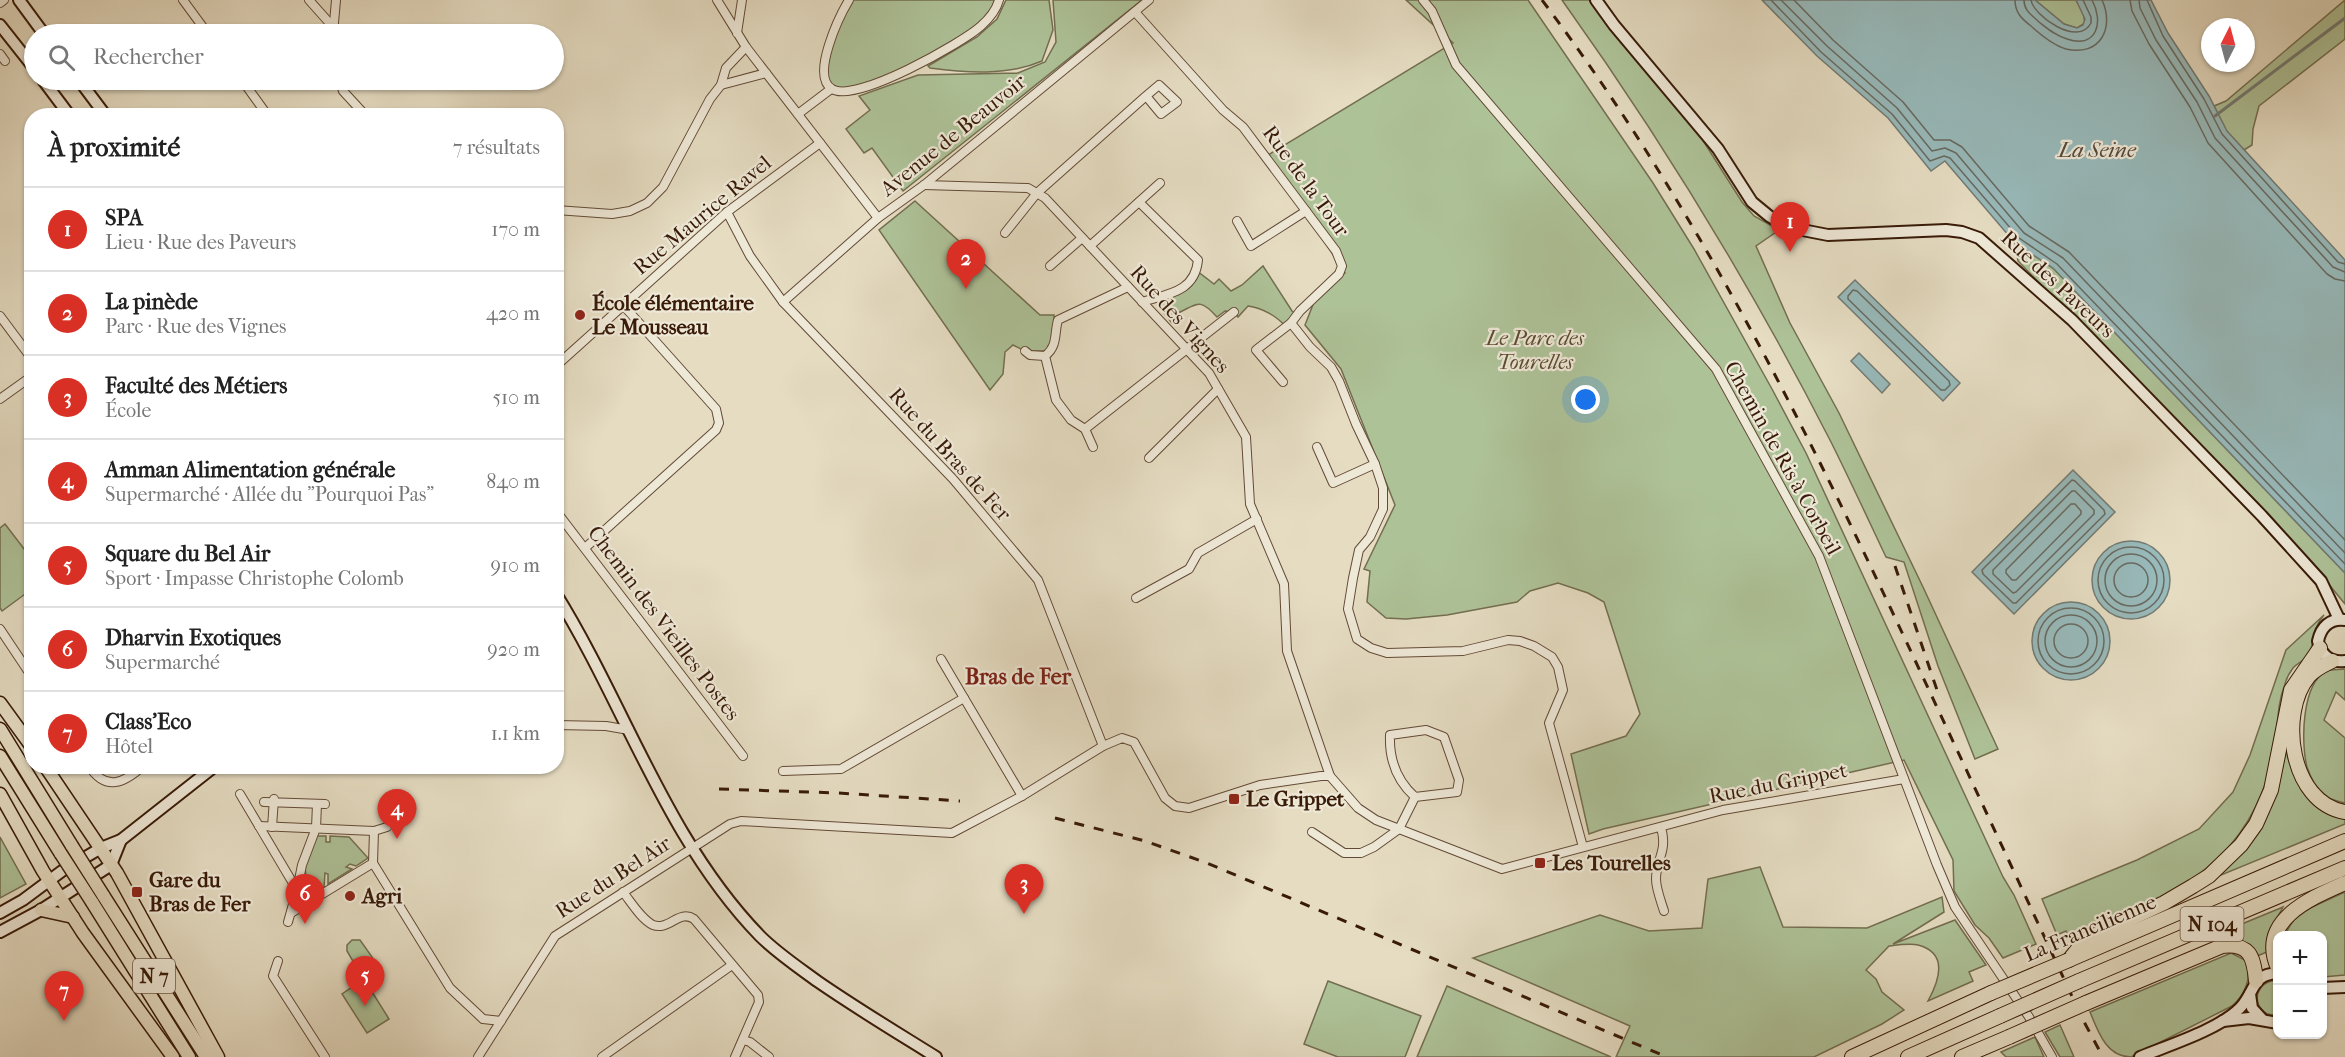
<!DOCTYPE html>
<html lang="fr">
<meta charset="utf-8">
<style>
body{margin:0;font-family:"IM FELL French Canon",serif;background:#f6f6f6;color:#222}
.controls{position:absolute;right:18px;bottom:18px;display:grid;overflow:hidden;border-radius:12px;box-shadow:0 2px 4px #0004}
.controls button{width:54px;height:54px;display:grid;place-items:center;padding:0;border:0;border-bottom:2px solid #e0e0e0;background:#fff;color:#222;font:30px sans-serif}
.compass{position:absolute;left:2201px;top:18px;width:54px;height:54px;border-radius:50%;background:#fff;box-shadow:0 2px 4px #0004;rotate:6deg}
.you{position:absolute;left:1586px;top:400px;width:21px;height:21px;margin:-15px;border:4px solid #fff;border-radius:50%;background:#1a73e8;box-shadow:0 0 0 9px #1a73e833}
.badge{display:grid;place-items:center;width:39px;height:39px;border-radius:50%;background:#d93025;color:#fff;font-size:20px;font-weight:700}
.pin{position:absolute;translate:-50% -50px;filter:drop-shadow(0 2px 3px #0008)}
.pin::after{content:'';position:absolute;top:32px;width:21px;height:18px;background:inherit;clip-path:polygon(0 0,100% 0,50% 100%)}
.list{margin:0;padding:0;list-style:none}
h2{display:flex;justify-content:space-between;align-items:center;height:78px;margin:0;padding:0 24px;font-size:26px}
h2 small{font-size:20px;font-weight:400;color:#767676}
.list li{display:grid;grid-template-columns:39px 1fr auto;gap:18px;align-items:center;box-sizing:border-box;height:84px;padding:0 24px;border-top:2px solid #e0e0e0}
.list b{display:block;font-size:22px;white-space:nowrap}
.list p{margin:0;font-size:20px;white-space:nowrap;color:#767676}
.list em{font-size:20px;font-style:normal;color:#767676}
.icon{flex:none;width:33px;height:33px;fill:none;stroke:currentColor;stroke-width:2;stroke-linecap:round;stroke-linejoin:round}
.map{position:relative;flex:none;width:2345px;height:1057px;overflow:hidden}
.search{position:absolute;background:#fff;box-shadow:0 2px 4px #0004;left:24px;top:24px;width:540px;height:66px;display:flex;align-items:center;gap:15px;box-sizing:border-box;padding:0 21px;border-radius:33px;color:#767676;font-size:22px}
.panel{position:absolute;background:#fff;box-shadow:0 2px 4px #0004;left:24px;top:108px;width:540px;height:666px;border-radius:24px}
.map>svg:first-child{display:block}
</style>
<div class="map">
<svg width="2345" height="1057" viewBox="0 0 2345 1057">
<rect width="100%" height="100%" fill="#e5dcc2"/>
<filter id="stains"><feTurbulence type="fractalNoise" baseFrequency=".00333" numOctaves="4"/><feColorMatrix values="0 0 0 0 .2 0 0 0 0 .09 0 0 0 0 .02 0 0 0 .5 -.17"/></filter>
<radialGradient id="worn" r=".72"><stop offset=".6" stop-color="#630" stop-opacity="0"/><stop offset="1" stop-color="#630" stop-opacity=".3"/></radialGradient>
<g fill="#aec298" stroke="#736e50" stroke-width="1.5">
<polygon points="849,0 999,0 995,12 943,51 878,81 836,91 825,82 829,44"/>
<path d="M 1006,0 L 1049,0 L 1053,30 L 1042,61 C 1008,76 966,73 930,68 L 928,66 L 977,37 L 997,19 Z"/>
<polygon points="1053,0 1142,0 903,191 872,148 864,153 846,129 870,110 859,96 918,75 1018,73 1045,62 1056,42"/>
<polygon points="1406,0 1528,0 1653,183 1694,249 1772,389 1806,453 2003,877 2014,895 2036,944 2003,958 1989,938 1975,925 1954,891 1953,860 1904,760 1603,829 1589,834 1571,754 1626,736 1640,714 1604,602 1588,593 1558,583 1530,591 1517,602 1447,615 1406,619 1386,618 1367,602 1370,571 1364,569 1395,505 1341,369 1305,325 1314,302 1345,273 1268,155 1453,43"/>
<path d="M 1562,0 L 1589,0 L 1622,43 L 1702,139 L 1742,202 L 1754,216 L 1779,230 L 1756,246 L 1790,323 L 1839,413 L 1923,587 L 1998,749 L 1975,759 L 1938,666 L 1904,562 L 1886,557 C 1868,519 1850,480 1831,442 C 1753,289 1662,140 1562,0 Z"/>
<polygon points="2035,0 2076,0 2083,12 2085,23 2077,28 2064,24"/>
<polygon points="2345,0 2345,39 2259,106 2253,129 2252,145 2244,150 2226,131 2214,106 2226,101"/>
<polygon points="915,201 1040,315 1054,315 1054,336 1047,351 1025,351 1013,345 1005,352 1003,374 990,390 879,230"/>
<polygon points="2015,243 2053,268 2345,573 2345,604 2313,565 2018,261"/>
<path d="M 1263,266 L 1292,311 L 1297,315 L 1286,327 C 1277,316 1262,308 1248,306 L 1238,317 L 1234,312 L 1225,311 L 1217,317 C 1199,297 1198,304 1176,314 L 1175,322 L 1172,323 L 1158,305 L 1159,297 L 1178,291 L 1197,271 L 1214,284 L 1219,279 L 1231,291 L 1242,285 Z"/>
<polygon points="5,524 31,558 32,589 2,611 0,608 0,528"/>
<path d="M 2324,615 C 2312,629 2316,639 2309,653 C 2306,661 2298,662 2293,668 C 2290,672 2286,680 2285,684 C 2275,709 2279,736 2272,761 C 2245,873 2163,897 2070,940 L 2066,931 L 2057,935 L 2042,899 L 2137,860 L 2199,829 L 2233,792 L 2250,755 L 2286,650 Z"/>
<path d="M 2345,669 L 2345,700 L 2336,692 L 2324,720 L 2345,738 L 2345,803 C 2337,801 2330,800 2324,794 C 2316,788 2310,776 2307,767 C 2301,744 2301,683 2327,671 C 2332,669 2340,670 2345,669 Z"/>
<path d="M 2286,751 C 2295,783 2309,814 2345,819 L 2345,824 L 2214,878 L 2280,777 Z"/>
<polygon points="316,836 326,836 326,842 330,842 330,836 349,837 368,858 356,866 350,864 346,867 352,869 328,884 328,874 325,873 324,887 311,894 307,891 305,866"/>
<polygon points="0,837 26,884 0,898"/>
<path d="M 1760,867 L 1783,927 L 1867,928 L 1942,897 L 1944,912 L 1893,944 L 1955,920 L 1986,965 L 1969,972 L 1973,981 L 1928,1001 C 1939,981 1949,953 1918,945 C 1910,943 1897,945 1889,946 L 1866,970 L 1876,979 L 1882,992 L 1904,1010 L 1882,1024 L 1814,1057 L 1616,1057 L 1630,1026 L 1473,958 L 1600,915 L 1649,931 L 1702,928 L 1708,879 Z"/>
<polygon points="2345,892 2345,975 2323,977 2322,936 2284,936 2297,914"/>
<path d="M 2283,907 L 2268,935 L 2267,952 L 2257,956 C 2242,933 2235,942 2213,940 L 2220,933 Z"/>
<polygon points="352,940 360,940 377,964 361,975 347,951 347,945"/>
<path d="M 2231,953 L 2247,961 C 2252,978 2245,995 2232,1006 L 2131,1057 C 2106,1057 2098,1031 2090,1012 Z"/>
<polygon points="364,979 389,1019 367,1033 342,994"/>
<polygon points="1328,981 1421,1016 1405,1057 1338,1057 1304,1044"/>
<path d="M 2271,981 L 2277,981 L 2277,1015 C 2255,1017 2249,988 2271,981 Z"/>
<polygon points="1447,986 1611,1057 1417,1057"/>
<polygon points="2060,1025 2074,1057 2060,1057 2045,1032"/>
<polygon points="2035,1037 2044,1057 2006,1057 2001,1052"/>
</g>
<g fill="#98babb" stroke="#727a73" stroke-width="1.5">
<polygon points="1762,0 2035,0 2064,24 2077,28 2083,25 2085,19 2076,0 2151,0 2168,33 2209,96 2227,131 2345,260 2345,573 2053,268 2015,243 1945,161 1931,171 1888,118 1817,56"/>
<polygon points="1855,280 1960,383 1943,401 1838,297"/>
<polygon points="1859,353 1890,384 1882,393 1851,361"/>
<polygon points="2073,470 2115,512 2014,614 1972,572"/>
<circle cx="2131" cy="580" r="39"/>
<circle cx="2071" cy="641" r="39"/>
</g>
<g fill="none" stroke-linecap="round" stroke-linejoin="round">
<g stroke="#686a61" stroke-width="1.5">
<polyline points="1771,0 1821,52 1892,114 1930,161 1944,156 1950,158 2019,238 2057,264 2345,564"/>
<polyline points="1781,0 1827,46 1897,108 1932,151 1945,148 1956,153 2024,233 2063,258 2345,553"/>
<polyline points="1794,0 1833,40 1903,102 1934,140 1950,140 1962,147 2029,226 2069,252 2345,540"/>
<path d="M 2015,0 C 2015,13 2022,19 2031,26 C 2042,36 2053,45 2066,49 C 2100,57 2115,28 2102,0"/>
<path d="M 2024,0 C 2024,11 2032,15 2039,22 C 2048,29 2056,36 2067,39 C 2097,49 2104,22 2092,0"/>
<path d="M 2031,0 C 2033,15 2078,48 2091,23 L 2091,17 L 2083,0"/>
<polyline points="2130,0 2132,11 2149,44 2190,107 2208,143 2327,274 2335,279 2345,281"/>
<polyline points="2139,0 2140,8 2156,40 2197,102 2215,138 2333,267 2345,272"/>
<polyline points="2147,0 2163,36 2204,99 2222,134 2338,262 2345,264"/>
<polygon points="1853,290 1857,291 1949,381 1950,385 1945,390 1941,390 1848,299 1848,296"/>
<polygon points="2072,480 2075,481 2104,510 2105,514 2016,603 2013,603 1983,574 1982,570"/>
<polygon points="2072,491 2075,491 2094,510 2094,514 2016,592 2013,593 1993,574 1993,570"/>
<polygon points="2071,504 2075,504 2081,511 2081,514 2016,580 2012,580 2006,573 2006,570"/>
<circle cx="2131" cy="580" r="33"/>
<circle cx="2131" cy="580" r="26"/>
<circle cx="2131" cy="580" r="17"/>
<circle cx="2071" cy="641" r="33"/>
<circle cx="2071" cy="641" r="26"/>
<circle cx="2071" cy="641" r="17"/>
</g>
<polyline stroke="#727a73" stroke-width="3" points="2215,116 2345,18"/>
<defs>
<g id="street">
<polyline points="183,0 208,34"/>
<polyline points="309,0 334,28"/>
<polyline points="717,0 746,47 878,218"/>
<path d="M 849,0 C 840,15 810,76 832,89 C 855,104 962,43 981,26 C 990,18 996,11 999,0"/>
<polyline points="1423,0 1432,11 1456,65 1716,369 1819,556 1937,865 1955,907 2029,1017 2052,1057"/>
<polyline points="0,3 4,0"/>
<polyline points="1135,12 1223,110 1243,127 1336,251 1342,266 1339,274 1300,311 1291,323 1310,347 1331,367 1339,381 1356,424 1375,464 1383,488 1383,509 1370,537 1359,550 1353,578 1348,609 1357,639 1371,648 1387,653 1463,651 1508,640 1520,641 1534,646 1552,657 1558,667 1563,690 1549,723 1583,847"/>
<polyline points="737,33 742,0"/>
<polyline points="333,34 336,0"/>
<polyline points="0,54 5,61"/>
<polyline points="242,80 268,116"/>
<polyline points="339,80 343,91 366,116"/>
<polyline points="721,85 766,73"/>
<polyline points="798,114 831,89"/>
<polyline points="924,185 1028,188 1045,198 1209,373 1246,437 1250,504 1284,584 1287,651 1330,776"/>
<path d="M 1139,202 L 1198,260 C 1195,292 1168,294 1142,302"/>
<polyline points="556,210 612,214 630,211 647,203 663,187 710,99 721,85 726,68 746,47"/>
<polyline points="727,212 750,256 783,302 953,479 1038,580 1103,746"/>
<polyline points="1237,221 1251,246 1306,211"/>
<polyline points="1005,233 1037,193 1146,96 1159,85 1177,102 1161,114 1146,96"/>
<polyline points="1090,246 1160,183"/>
<polyline points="1050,266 1082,238"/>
<polyline points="783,302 878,218 924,185 1149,0"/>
<polyline points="0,316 32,359"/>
<polyline points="1025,351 1030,355 1045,356"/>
<polyline points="556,366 727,212 820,143"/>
<polyline points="1283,382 1256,350 1291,323"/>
<polyline points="0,399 32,376"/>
<polyline points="1085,429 1234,312"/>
<path d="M 1093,447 L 1085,429 L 1071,420 L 1056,400 L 1045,356 C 1058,346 1054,334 1058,320 L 1128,287"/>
<polyline points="1317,447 1333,483 1375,464"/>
<polyline points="1149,458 1218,389"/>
<polyline points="556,511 743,756"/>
<polyline points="585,548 716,430 719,423 716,409 623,305"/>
<polyline points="1136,598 1189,569 1198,553 1257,519"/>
<polyline points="0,629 32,677"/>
<polyline points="941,659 964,698"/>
<polyline points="556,725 606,726 629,730"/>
<path d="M 89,766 C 106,792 124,783 143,766"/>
<polyline points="783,771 841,769 964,698 1022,796"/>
<polyline points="240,794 297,890 288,922"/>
<polyline points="264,802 325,804"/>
<polyline points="259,826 374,831 387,827"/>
<polyline points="272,827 274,799"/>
<path d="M 1661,828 C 1668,851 1656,859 1656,879 C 1656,889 1661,901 1664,911"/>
<path d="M 1312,832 L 1344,853 L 1361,853 L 1374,847 L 1399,829 L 1415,797 L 1457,792 L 1459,780 L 1444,737 L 1426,730 L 1390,735 C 1389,760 1396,780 1415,797"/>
<polyline points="373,863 450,988 483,1019 501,1021"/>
<polyline points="373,863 374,831"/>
<path d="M 623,892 C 631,902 641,919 653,925 C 669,931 679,909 694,919 L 758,995 L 759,1002 L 735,1057"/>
<polyline points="307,904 297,890 302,865 316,828 317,804"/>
<polyline points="291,913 373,863"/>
<polyline points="278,961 273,976 325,1057"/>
<polyline points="743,1040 750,1042 769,1057"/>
<polyline points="478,1057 555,936 730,824 741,821 952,833 1022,796 1103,746 1122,738 1134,742 1165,798 1175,806 1189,808 1260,785 1321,776 1330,776 1358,808 1376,820 1502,869 1723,810 1904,779"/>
<polyline points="602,1057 732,965"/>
</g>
<g id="secondary">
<polyline points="19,0 44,34"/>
<polyline points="1596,0 1614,25 1718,149 1752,202 1769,216 1787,227 1828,235 1946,230 1962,232 1979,238 2072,320 2262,516 2321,581 2339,619"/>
<polyline points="0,25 34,68"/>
<polyline points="43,80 70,116"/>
<polyline points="79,80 106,116"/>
<path d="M 556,594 C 626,707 666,839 760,936 C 777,953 798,967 817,981 C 856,1008 896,1032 936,1057"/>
<path d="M 2345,620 C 2330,618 2321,627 2318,641 C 2321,655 2330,663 2345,661"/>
<polyline points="0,913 23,900 62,871 101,848 121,840 215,766"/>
<polyline points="0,932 41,910 111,865 121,840"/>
<polyline points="2322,988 2345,987"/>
<polyline points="2250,994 2252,1008 2262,1019"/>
<polyline points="2223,1021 2249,1018 2278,1023"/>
<path d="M 2140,1057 C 2169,1045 2218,1030 2240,1008 C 2255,993 2251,974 2278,973"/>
</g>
<g id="primary">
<polyline points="0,703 32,747"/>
<polyline points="0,729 72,846"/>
<polyline points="0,756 61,854"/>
<polyline points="45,766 117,873 218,1057"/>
<polyline points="0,794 43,871 83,933 173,1057"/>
<polyline points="103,895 206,1057"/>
<polyline points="92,902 189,1057"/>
<polyline points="41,910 73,917"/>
</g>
<g id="highway">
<path d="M 2332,661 C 2324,665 2315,669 2309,676 C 2278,713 2290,803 2345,812"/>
<polyline points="2071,959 2345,841"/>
<polyline points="2069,960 2085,940 2164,903 2193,886 2209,876 2241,845 2256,824 2271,790 2291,690 2320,648"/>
<path d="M 2278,968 C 2257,920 2311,898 2345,883"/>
<polyline points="2079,981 2345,868"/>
<path d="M 2086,1003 L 2222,946 C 2250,943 2254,957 2256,981"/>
<polyline points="1852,1057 1991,993"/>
<polyline points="1908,1057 2000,1016"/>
<polyline points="1962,1057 2009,1037"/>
</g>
</defs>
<use href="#street" stroke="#634a36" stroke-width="10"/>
<use href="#secondary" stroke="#381a07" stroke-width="14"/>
<use href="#primary" stroke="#381a07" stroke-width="15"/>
<use href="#highway" stroke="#381a07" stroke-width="16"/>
<use href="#street" stroke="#eee8d7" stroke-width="8"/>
<use href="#secondary" stroke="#eee8d7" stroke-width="10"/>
<use href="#primary" stroke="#e5dcc2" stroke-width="12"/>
<use href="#highway" stroke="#e5dcc2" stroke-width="14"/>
<g stroke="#381a07" stroke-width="3" stroke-dasharray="10 10" stroke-linecap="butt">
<path d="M 1542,0 C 1701,211 1817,450 1928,688 C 1980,799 2032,910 2083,1020 L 2103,1057"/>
<polyline points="1895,566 1937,690"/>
<polyline points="719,789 839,793 960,801"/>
<polyline points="1055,818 1145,841 1207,863 1667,1057"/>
</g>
<defs>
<g id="primary-bridge">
<polyline points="72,846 103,895"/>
<polyline points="61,854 92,902"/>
</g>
<g id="highway-bridge">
<polyline points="1991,993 2069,960"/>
<polyline points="2000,1016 2079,981"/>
<polyline points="2009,1037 2086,1003"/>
</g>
</defs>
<use href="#primary-bridge" stroke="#381a07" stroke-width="15" stroke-linecap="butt"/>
<use href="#highway-bridge" stroke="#381a07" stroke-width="16" stroke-linecap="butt"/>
<use href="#primary-bridge" stroke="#e5dcc2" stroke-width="12"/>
<use href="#highway-bridge" stroke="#e5dcc2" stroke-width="14"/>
</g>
<g fill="#8f2418" stroke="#eee8d7" stroke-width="2">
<circle cx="580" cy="315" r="6"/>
<rect x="1228" y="793" width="12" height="12" rx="3"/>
<rect x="1534" y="857" width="12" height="12" rx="3"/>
<rect x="131" y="886" width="12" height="12" rx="3"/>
<circle cx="350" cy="896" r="6"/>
</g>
<g text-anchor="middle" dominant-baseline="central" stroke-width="4.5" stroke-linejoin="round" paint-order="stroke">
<g fill="#eee8d7" stroke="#6f5845" stroke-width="1.5">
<rect x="2180.5" y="907" width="63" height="34" rx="4.5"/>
<rect x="133" y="959" width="42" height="34" rx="4.5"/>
</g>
<g font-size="20" font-weight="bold" fill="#381a07">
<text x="2212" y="924">N 104</text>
<text x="154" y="976">N 7</text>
</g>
<g font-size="21" fill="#381a07" stroke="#eee8d7">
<text transform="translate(953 135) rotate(-39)">Avenue de Beauvoir</text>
<text transform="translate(1306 181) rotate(54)">Rue de la Tour</text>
<text transform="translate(702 215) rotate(-40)">Rue Maurice Ravel</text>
<text transform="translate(2058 284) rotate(43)">Rue des Paveurs</text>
<text transform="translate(1180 319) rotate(48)">Rue des Vignes</text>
<text transform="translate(950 454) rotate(48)">Rue du Bras de Fer</text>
<text transform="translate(1783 458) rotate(61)">Chemin de Ris à Corbeil</text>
<text transform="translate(664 623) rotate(53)">Chemin des Vieilles Postes</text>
<text transform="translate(1778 783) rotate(-11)">Rue du Grippet</text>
<text transform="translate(613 877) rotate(-33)">Rue du Bel Air</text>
<text transform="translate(2090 928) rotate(-23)">La Francilienne</text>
</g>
<g font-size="21" font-weight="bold" fill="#381a07" stroke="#eee8d7" text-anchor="start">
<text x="592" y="303">École élémentaire<tspan x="592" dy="24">Le Mousseau</tspan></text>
<text x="1246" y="799">Le Grippet</text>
<text x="1552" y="863">Les Tourelles</text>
<text x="149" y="880">Gare du<tspan x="149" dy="24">Bras de Fer</tspan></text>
<text x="362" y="896">Agri</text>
</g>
<g font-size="21" font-style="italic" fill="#5b4c32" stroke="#eee8d7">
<text x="1535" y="338">Le Parc des<tspan x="1535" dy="24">Tourelles</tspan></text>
</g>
<g font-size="22" font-style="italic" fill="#554a3d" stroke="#eee8d7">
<text x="2097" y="150">La Seine</text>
</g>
<g font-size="22" font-weight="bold" fill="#7a1f14" stroke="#eee8d7">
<text x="1018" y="677">Bras de Fer</text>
</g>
</g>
<rect width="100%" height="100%" filter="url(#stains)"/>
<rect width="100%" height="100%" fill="url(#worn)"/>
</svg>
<div class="controls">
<button>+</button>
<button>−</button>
</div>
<svg class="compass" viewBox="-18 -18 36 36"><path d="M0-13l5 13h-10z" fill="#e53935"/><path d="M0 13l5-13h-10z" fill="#767676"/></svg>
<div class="you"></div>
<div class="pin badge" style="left:1790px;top:252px">1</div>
<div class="pin badge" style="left:966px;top:289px">2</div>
<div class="pin badge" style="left:1024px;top:914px">3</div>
<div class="pin badge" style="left:397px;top:839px">4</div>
<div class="pin badge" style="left:365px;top:1006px">5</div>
<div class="pin badge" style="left:305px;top:924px">6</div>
<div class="pin badge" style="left:64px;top:1021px">7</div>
<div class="search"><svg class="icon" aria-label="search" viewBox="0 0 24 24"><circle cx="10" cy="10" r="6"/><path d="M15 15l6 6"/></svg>Rechercher</div>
<section class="panel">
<h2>À proximité<small>7 résultats</small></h2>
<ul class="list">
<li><span class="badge">1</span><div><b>SPA</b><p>Lieu · Rue des Paveurs</p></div><em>170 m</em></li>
<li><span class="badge">2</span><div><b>La pinède</b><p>Parc · Rue des Vignes</p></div><em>420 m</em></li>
<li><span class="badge">3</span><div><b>Faculté des Métiers</b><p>École</p></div><em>510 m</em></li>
<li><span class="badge">4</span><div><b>Amman Alimentation générale</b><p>Supermarché · Allée du &quot;Pourquoi Pas&quot;</p></div><em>840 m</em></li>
<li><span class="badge">5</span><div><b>Square du Bel Air</b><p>Sport · Impasse Christophe Colomb</p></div><em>910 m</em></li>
<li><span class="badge">6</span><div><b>Dharvin Exotiques</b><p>Supermarché</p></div><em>920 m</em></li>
<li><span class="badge">7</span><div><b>Class'Eco</b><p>Hôtel</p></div><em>1.1 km</em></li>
</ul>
</section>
</div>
